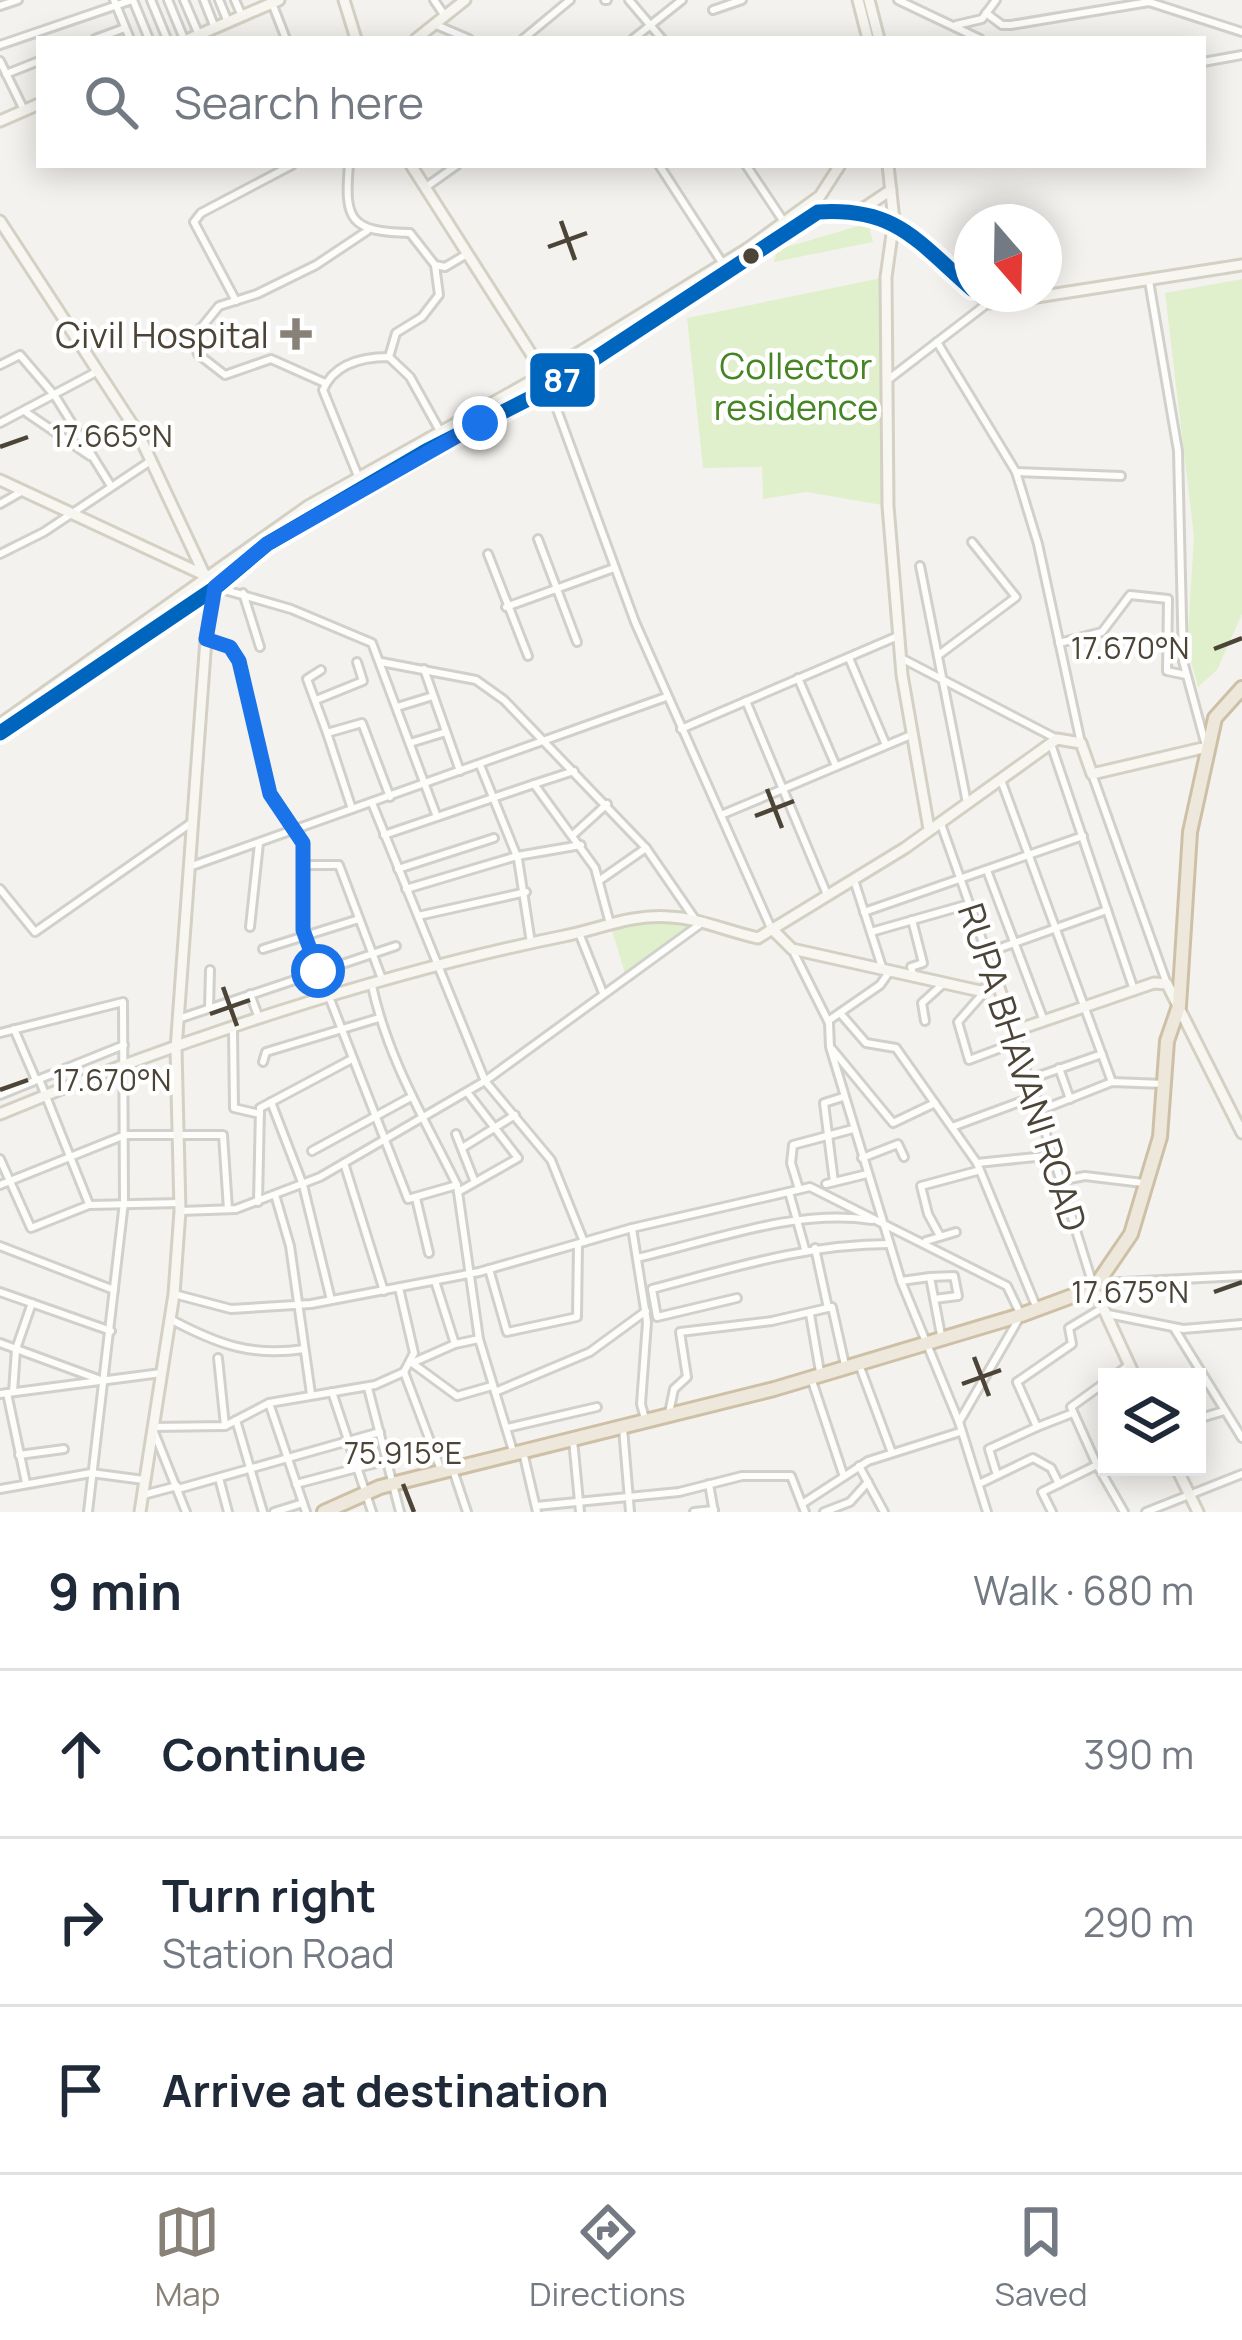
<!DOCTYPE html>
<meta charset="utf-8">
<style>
body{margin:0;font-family:Manrope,sans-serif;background:#f6f6f7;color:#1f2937}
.controls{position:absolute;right:36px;bottom:36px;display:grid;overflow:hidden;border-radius:0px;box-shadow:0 6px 30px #0003}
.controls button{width:108px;height:108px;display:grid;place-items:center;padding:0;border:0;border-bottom:3px solid #e0e1e3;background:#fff;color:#1f2937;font:60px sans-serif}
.compass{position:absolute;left:954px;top:204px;width:108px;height:108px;border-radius:50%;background:#fff;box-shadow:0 6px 30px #0003;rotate:160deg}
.stop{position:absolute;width:36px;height:36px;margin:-27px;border:9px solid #1a73e8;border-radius:50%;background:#fff}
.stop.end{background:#1a73e8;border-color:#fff;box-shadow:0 3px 12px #0008}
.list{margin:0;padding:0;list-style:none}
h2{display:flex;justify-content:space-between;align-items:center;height:156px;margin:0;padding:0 48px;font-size:51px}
h2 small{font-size:39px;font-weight:400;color:#747a83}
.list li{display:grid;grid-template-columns:78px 1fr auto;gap:36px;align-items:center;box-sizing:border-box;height:168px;padding:0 48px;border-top:3px solid #e0e1e3}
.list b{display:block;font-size:45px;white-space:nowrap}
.list p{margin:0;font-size:39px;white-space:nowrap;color:#747a83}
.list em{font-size:39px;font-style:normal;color:#747a83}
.icon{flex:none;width:66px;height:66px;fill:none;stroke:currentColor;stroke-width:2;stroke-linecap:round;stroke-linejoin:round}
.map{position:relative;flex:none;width:1242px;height:1512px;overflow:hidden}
.search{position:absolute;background:#fff;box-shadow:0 6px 30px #0003;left:36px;right:36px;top:36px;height:132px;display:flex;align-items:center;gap:30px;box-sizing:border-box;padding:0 42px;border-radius:0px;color:#747a83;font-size:45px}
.sheet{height:660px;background:#fff}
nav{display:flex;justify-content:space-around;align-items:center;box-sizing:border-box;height:168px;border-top:3px solid #e0e1e3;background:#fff;font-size:33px;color:#747a83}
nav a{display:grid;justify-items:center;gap:6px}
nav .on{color:#878177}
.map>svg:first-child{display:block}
</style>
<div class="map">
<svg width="1242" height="1512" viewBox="0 0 1242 1512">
<rect width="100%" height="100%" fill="#f4f2ee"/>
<g fill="#e0f0cc">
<polygon points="868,223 873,242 774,262 777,250"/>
<polygon points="886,277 888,506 806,492 763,499 762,467 703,468 687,318"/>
<polygon points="1242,279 1242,614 1217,670 1198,687 1187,647 1194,537 1165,293"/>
<polygon points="673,916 699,925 626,977 609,920"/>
</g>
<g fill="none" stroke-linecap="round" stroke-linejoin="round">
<defs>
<g id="street">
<polyline points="114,0 130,39"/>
<polyline points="133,0 149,39"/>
<polyline points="151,0 167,39"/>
<polyline points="168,0 184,39"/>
<polyline points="184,0 199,35"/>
<polyline points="204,0 215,28"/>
<polyline points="219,0 228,22"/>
<polyline points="235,0 242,16"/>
<polyline points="434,0 445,16"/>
<polyline points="605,0 607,0"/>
<polyline points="629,0 662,39"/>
<polyline points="898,0 980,39"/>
<polyline points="272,3 286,39"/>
<polyline points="0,6 18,0"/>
<polyline points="713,10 742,0"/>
<polyline points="986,13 1002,25 1011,25 1149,2 1242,32"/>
<polyline points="434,24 469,39"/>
<polyline points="956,25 982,19 996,0"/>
<polyline points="95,39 125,28"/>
<polyline points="523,39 570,0"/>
<polyline points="633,39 682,0"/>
<polyline points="0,45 132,0"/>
<polyline points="0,61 24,110"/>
<polyline points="1203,62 1242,55"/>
<polyline points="6,74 39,61"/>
<path d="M 349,165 C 344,220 350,232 410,233 L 435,265 L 445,267 L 467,254"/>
<polyline points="659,165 723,264"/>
<polyline points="746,165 784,222"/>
<polyline points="426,187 457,165"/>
<polyline points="1149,281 1178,451 1183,661 1206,746"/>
<polyline points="236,301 194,222 201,213 292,165"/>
<polyline points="937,342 1016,472 1038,544 1081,743"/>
<polyline points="389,357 396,333 422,317 439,295 435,265"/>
<polyline points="0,365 20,355 55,396 111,486"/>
<polyline points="544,374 635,622 771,928"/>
<polyline points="889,379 988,303"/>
<polyline points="325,383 271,359 225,375 198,354 193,338 219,306 257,294 316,265 367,231"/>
<polyline points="27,413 90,456"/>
<polyline points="0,423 98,371"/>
<polyline points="1016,472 1121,476"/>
<path d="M 358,476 L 323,390 C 334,364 361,357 389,357 L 410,377 L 440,431"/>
<polyline points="0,504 21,492"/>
<polyline points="538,539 577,642"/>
<polyline points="0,554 44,532 152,460"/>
<polyline points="488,554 528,656"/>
<polyline points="920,566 967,803"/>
<polyline points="218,588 291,609 372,643 437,817"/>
<polyline points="243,593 260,647"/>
<polyline points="506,607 614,568"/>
<polyline points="206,639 230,647 239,661 270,794 303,843 303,930 408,1199 457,1185 479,1339 513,1451"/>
<polyline points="1059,643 1102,632 1130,595 1168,599 1167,671 1186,675"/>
<polyline points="940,654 1016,597 972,542"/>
<polyline points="849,658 886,745"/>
<polyline points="901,658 1057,739"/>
<polyline points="424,669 460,771"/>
<polyline points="321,670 307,679 327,733"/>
<polyline points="798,678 836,766"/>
<polyline points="316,700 363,681 357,662"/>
<polyline points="746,701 826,892"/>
<polyline points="397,707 433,696"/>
<polyline points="681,729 898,636"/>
<polyline points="410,743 446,732"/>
<polyline points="1051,744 1134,990"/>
<polyline points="480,765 518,859 531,943"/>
<polyline points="574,771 534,784 595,868 609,920"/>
<polyline points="1092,774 1167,984"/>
<polyline points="1001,780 1112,1082"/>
<polyline points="372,803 485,1081 551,1160 584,1242"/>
<polyline points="352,809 327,733 362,723 390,797"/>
<polyline points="721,815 911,735"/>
<polyline points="941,824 998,985"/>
<polyline points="574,834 607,804"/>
<polyline points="384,835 534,784"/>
<polyline points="306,865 339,865 382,979"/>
<polyline points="189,867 666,697"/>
<polyline points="398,869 494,838"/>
<polyline points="988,873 1044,1021"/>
<polyline points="600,880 646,848"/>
<polyline points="854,880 883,970"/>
<polyline points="0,889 35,932 191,823"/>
<polyline points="406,889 517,856 581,845"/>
<polyline points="864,912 1083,836"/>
<polyline points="418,916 526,892"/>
<polyline points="912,920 923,963 911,967 914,977"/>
<polyline points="250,927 259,843"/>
<polyline points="871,932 969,904"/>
<polyline points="579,933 603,993"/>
<polyline points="263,949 359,919"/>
<polyline points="792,949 829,1023 830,1047 901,1281 959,1422 987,1512"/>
<polyline points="986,953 1107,910"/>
<path d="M 372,986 C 388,1059 424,1118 457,1185"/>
<polyline points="987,989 958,1022 969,1060 1017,1042"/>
<polyline points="250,994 259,1018"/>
<polyline points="209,1008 210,970"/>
<polyline points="840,1013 866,1043 896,1048 977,1163 1036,1306"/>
<polyline points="178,1019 396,946"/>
<polyline points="828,1021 880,985 890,971"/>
<polyline points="925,1021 922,1003 944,983"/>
<polyline points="14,1029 36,1080"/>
<polyline points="233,1031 234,1108 260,1114"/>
<polyline points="1014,1031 1093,1285"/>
<polyline points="0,1033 123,1002 124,1202 88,1512"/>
<polyline points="832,1049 893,1123 935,1103"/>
<polyline points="263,1062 266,1052 379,1018"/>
<polyline points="1059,1068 1070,1099"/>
<polyline points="39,1079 89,1204"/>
<polyline points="1030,1079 1102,1054"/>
<polyline points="0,1095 124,1045"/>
<polyline points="271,1102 303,1185 331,1300"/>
<polyline points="1041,1110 1112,1082 1164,1084"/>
<polyline points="952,1127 1036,1096"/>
<polyline points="456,1134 474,1180"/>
<polyline points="462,1148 515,1115"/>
<polyline points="312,1151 411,1097"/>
<polyline points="862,1158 898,1144 904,1157"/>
<polyline points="0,1159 31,1228 89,1205 180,1203"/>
<polyline points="344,1163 384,1291"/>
<polyline points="977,1163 1056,1155"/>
<polyline points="1064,1180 1085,1176 1143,1183"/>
<polyline points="834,1182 824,1103 843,1097"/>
<polyline points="826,1184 867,1174"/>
<polyline points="0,1185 125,1135 223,1135 228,1209"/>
<polyline points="799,1189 791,1163 793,1145 853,1129"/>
<polyline points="458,1192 518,1158 467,1092"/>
<polyline points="789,1192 805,1249"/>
<polyline points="276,1198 290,1246 311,1394"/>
<polyline points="416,1198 429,1253"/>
<polyline points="258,1202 260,1108 352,1059"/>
<polyline points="180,1211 236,1209 320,1177 485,1081 699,925 646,848 504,700 476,680 381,662"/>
<polyline points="632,1228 647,1322 641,1404 645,1419"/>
<polyline points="940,1236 928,1214 921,1186 977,1171"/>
<polyline points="926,1241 956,1232"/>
<polyline points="0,1246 114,1290"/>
<polyline points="815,1248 828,1308"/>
<path d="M 637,1258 C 711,1241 796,1208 872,1220"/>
<polyline points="489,1269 507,1332 577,1317 578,1244"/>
<polyline points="435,1281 455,1344 479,1339"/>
<polyline points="901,1281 930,1277"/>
<polyline points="1103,1283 1242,1276"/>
<polyline points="0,1292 111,1331"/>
<polyline points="174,1294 231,1309 311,1304 479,1272 632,1228 810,1187 1007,1286 1021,1315 959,1422"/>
<path d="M 737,1298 L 657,1317 L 652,1289 C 732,1268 807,1244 889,1244"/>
<polyline points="934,1299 958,1296 954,1276 930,1277 941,1335"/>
<polyline points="810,1314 820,1372"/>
<polyline points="1108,1314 1183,1329 1242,1324"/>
<path d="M 170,1319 C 217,1344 251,1357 304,1349"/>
<polyline points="1174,1328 1242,1438"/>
<polyline points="0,1343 98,1379"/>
<polyline points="455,1344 412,1363 457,1396 492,1386"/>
<polyline points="218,1358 225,1426"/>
<polyline points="860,1367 892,1453"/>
<polyline points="404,1372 441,1470"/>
<polyline points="1113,1377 1129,1365"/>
<polyline points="812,1381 843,1474"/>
<polyline points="368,1388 400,1512"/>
<polyline points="13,1392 16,1349 32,1303"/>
<polyline points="332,1392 372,1512"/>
<polyline points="495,1392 590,1352 646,1311"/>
<polyline points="7,1393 26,1483"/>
<polyline points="0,1394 161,1373"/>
<polyline points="269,1403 306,1512"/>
<polyline points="669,1413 674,1389 687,1377 680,1332 772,1321 832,1307 845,1365"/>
<polyline points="1197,1419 1224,1411"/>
<polyline points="236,1420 263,1512"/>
<polyline points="1037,1427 1073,1413"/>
<polyline points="507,1428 597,1407"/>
<polyline points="623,1428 630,1512"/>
<polyline points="573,1440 580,1512"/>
<polyline points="523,1452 537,1512"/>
<polyline points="19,1455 64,1449"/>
<polyline points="1097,1465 1071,1407 1107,1381"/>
<polyline points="859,1466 884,1512"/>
<polyline points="453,1470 467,1512"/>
<polyline points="997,1475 989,1449 1037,1427 1017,1382 1072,1344 1069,1328 1104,1307"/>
<polyline points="219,1478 228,1512"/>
<polyline points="296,1484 433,1448"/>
<polyline points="709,1484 714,1512"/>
<polyline points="979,1484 1033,1458 1051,1468 1059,1484"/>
<polyline points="0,1489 91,1473 144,1480"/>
<polyline points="178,1489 380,1432"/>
<polyline points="143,1495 177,1486"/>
<polyline points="802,1504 868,1461 960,1432"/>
<polyline points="536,1506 679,1492 742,1476 791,1476 805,1512"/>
<polyline points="186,1512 152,1427 225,1426 269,1403 375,1385 404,1372 414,1353 399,1288"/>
<polyline points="274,1512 303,1503"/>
<polyline points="694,1512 714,1510"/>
<polyline points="824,1512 850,1502 868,1482"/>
<polyline points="1052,1512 1042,1492 1097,1465 1124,1512"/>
<polyline points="1146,1512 1242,1474"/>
</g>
<g id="secondary">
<polyline points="344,0 356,39"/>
<polyline points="858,0 868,39"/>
<polyline points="869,0 879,39"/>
<polyline points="189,39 279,0"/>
<polyline points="416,39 465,0"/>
<polyline points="0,121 39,104"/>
<polyline points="411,165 544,374"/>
<polyline points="888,165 894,220 886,277 888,506 902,675 929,829"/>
<polyline points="858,212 891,190"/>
<polyline points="0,221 138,433 206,578"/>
<polyline points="978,294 988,303 1024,299 1242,265"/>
<polyline points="0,480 202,574"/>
<polyline points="0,724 308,506 544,374 747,249 820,196 840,165"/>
<path d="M 0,733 L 215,588 L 267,544 L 426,451 L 550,388 L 818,212 C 896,207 917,241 972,289"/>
<polyline points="771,928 792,949 980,991 998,985 1014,1031 1154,983 1167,984 1242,1133"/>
<path d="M 0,1114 C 172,1042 381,973 564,936 C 600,929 630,914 670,917 C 698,918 730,932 758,938 L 905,848 L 1057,739 L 1081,743 L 1092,774 L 1207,747"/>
<polyline points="1094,1288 1135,1377"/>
<polyline points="1176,1467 1198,1512"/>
<polyline points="140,1512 174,1294 180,1211 176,1049 206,639 215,588"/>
</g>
<polyline id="highway" points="324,1512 380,1487 774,1389 1021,1315 1094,1288 1131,1234 1160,1137 1167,1041 1179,1006 1190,832 1215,718 1242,688"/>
</defs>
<use href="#street" stroke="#d2d0cb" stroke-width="12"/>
<use href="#secondary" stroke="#d4d0c4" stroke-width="15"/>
<use href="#highway" stroke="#cec0a6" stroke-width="18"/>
<use href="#street" stroke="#fdfdfc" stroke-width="6"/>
<use href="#secondary" stroke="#f7f6f1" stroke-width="9"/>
<use href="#highway" stroke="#ede8db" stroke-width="12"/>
<defs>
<path id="bus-1" d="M 0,733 L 215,588 L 267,544 L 426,451 L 550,388 L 818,212 C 896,207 917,241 972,289"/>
</defs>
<use href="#bus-1" stroke="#fff" stroke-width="24"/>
<use href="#bus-1" stroke="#0065bd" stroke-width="15"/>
</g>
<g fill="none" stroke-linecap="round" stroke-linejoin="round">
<polyline stroke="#1a73e8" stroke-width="15" points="318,971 303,930 303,843 270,794 239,661 230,647 206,639 215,587 267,544 480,423"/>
</g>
<path fill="none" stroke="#4c4437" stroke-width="4.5" d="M 561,221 L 575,260M 548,247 L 587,233M 0,447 L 28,437M 1214,649 L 1242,638M 767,789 L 782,828M 755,816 L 794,801M 223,987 L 237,1026M 210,1014 L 250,1000M 0,1090 L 28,1080M 1214,1292 L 1242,1282M 974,1357 L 989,1396M 962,1384 L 1001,1370M 403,1484 L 414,1512"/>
<circle fill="#4c4437" stroke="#fff" stroke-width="4.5" cx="751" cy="256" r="10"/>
<path fill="#878177" stroke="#fff" stroke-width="4.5" d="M290 316h12v12h12v12h-12v12h-12v-12h-12v-12h12z"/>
<g text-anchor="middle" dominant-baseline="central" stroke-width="9" stroke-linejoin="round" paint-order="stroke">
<g font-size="36" fill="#4c4437" stroke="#fff" text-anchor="end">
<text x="269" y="334">Civil Hospital</text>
</g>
<g font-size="36" fill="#458523" stroke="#fff">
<text x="796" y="365">Collector<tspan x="796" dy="41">residence</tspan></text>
</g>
<g font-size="36" fill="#4c4437" stroke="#fff">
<text transform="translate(1023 1067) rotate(72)">RUPA BHAVANI ROAD</text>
</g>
</g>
<g font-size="30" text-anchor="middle" fill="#4c4437" stroke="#fff" stroke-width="9" stroke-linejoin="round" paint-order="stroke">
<text x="112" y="447">17.665°N</text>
<text x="1130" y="659">17.670°N</text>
<text x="112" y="1091">17.670°N</text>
<text x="1130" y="1303">17.675°N</text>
<text x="403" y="1464">75.915°E</text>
</g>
<rect stroke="#fff" stroke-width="4.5" x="528" y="351" width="69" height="58" rx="12" fill="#0065bd"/>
<g font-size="33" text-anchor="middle" font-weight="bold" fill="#fff">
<text x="562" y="392">87</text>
</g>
</svg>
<div class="controls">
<button><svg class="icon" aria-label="layers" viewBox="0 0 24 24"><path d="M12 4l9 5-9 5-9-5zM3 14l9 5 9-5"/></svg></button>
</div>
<svg class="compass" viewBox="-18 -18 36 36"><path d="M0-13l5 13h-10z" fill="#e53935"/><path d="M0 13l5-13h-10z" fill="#747a83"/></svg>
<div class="stop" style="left:318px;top:971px"></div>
<div class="stop end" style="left:480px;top:423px"></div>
<div class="search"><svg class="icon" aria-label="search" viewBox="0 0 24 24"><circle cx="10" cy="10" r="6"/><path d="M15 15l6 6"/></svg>Search here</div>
</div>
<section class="sheet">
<h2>9 min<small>Walk · 680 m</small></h2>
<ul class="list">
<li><svg class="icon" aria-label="ahead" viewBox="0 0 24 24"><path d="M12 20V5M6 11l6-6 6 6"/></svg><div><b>Continue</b></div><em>390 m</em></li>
<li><svg class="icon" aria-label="right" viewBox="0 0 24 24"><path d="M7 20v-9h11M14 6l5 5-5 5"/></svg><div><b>Turn right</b><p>Station Road</p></div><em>290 m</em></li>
<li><svg class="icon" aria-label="arrive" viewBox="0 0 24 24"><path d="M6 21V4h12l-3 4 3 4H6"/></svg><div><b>Arrive at destination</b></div></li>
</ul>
</section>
<nav>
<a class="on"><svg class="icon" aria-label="map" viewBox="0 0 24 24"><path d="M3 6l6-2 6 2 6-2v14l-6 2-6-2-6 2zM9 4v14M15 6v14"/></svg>Map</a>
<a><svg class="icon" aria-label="directions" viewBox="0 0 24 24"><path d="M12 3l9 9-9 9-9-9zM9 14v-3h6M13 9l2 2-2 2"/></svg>Directions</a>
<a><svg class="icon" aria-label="saved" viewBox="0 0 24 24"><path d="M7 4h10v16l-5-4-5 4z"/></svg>Saved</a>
</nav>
